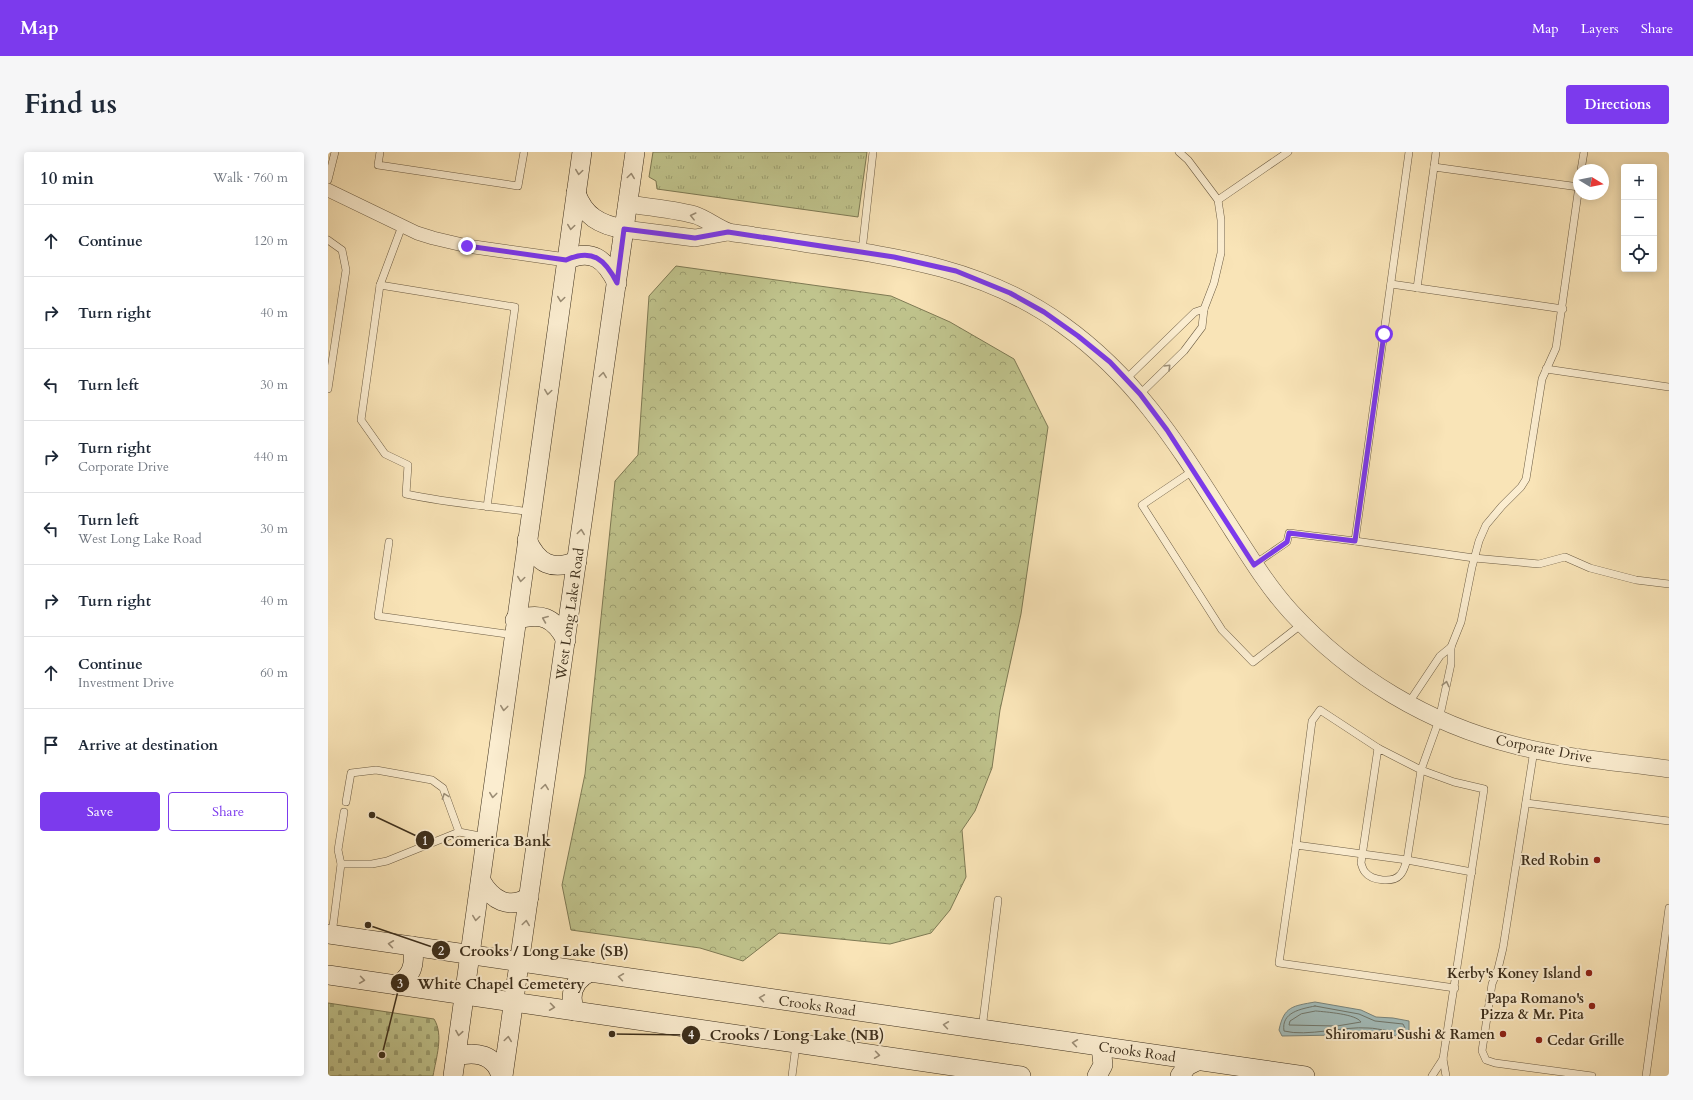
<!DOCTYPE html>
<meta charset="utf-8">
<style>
body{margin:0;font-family:Cardo,serif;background:#f6f6f7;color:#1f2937}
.controls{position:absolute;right:12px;top:12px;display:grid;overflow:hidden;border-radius:4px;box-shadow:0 2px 10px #0003}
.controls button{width:36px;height:36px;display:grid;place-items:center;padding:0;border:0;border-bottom:1px solid #e0e1e3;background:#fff;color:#1f2937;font:20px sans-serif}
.compass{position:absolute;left:1245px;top:12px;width:36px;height:36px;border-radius:50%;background:#fff;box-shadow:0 2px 10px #0003;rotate:100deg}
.stop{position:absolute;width:12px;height:12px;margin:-9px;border:3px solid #7c3aed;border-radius:50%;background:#fff}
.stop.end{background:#7c3aed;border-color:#fff;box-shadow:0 1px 4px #0008}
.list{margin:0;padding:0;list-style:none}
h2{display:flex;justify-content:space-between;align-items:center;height:52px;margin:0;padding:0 16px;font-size:17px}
h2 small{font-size:13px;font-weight:400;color:#747a83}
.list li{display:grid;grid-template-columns:26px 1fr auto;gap:12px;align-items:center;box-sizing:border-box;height:72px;padding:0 16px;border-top:1px solid #e0e1e3}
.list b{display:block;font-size:15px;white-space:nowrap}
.list p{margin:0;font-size:13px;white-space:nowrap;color:#747a83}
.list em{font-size:13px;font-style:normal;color:#747a83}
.actions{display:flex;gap:8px;padding:12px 16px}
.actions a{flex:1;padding:9px 0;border:1px solid #7c3aed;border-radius:4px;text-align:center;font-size:14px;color:#7c3aed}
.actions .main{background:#7c3aed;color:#fff}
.icon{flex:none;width:22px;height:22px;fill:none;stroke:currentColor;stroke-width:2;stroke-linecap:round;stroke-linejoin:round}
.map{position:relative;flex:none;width:1341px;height:924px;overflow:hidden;border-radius:4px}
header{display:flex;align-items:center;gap:24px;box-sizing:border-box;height:56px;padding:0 20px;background:#7c3aed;color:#fff}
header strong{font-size:19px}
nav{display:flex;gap:22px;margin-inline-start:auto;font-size:14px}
.intro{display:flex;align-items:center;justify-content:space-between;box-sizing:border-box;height:96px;padding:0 24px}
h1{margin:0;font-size:28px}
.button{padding:10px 18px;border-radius:4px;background:#7c3aed;color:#fff;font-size:14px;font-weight:700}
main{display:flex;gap:24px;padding:0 24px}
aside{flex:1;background:#fff;border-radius:4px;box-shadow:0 2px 10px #0003}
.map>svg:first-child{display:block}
</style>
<header>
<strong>Map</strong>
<nav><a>Map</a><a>Layers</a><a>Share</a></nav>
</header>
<div class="intro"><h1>Find us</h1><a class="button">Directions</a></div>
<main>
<aside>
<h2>10 min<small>Walk · 760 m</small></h2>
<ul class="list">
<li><svg class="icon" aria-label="ahead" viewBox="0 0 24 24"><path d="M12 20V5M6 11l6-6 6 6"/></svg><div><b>Continue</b></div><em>120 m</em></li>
<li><svg class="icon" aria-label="right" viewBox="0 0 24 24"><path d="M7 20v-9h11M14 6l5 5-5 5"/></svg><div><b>Turn right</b></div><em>40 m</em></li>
<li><svg class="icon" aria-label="left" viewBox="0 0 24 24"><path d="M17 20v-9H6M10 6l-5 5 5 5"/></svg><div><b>Turn left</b></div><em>30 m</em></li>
<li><svg class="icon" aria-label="right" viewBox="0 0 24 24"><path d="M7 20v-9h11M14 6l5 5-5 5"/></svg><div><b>Turn right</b><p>Corporate Drive</p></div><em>440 m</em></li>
<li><svg class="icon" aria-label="left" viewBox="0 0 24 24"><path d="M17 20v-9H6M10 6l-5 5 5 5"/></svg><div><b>Turn left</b><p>West Long Lake Road</p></div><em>30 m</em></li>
<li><svg class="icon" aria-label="right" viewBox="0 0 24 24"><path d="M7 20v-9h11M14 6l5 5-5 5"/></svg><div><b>Turn right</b></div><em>40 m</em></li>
<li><svg class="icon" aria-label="ahead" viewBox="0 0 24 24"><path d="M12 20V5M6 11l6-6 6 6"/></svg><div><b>Continue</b><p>Investment Drive</p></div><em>60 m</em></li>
<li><svg class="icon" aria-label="arrive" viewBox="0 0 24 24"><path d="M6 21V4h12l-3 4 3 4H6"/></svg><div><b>Arrive at destination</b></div></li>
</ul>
<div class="actions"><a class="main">Save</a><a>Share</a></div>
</aside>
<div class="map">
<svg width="1341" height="924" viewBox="0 0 1341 924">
<defs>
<pattern id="grass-tufts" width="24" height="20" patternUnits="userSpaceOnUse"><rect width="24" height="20" fill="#c0c48d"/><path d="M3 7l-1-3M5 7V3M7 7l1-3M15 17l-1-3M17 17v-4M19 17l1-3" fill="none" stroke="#9da072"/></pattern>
<pattern id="forest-crowns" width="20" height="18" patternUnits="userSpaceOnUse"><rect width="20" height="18" fill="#c0c48d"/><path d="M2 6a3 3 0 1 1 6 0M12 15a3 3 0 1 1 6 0" fill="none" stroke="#9da072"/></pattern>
<pattern id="cemetery-stones" width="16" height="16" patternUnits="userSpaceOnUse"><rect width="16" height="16" fill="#c0c48d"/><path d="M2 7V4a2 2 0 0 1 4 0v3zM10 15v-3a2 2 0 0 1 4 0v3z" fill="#9da072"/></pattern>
</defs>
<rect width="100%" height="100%" fill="#f9e4b7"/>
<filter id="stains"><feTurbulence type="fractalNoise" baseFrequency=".005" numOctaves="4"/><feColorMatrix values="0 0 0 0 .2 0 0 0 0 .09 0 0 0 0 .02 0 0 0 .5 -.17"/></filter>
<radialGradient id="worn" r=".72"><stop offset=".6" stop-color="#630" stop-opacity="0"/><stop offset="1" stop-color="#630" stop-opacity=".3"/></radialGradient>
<polygon fill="url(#grass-tufts)" stroke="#7e7a54" points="325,0 539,0 530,65 329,37 328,29 321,25"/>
<polygon fill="url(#forest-crowns)" stroke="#7e7a54" points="348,114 563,144 622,170 686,207 720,275 693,462 672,558 664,616 647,659 634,678 638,725 622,758 603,781 562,792 451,781 415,809 372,796 243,778 234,733 257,622 287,329 310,303 321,144"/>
<path fill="url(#cemetery-stones)" stroke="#7e7a54" d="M 0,851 L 106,867 C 116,883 108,906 105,924 L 0,924 Z"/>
<path fill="#a3bcba" stroke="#7a847b" d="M 987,850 L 1033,858 L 1048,865 L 1065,866 L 1081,869 L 1081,880 L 1067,884 L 1039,880 L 1010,883 L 954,884 L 951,878 C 956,854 965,854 987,850 Z"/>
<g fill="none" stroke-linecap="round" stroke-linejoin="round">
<g stroke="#70766b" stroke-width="1">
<path d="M 987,854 L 1031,862 L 1047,869 L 1075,872 L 1077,876 C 1067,883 1052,876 1040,876 C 1016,874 979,885 956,879 C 953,860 973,857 987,854 Z"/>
<path d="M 988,859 C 998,860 1028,862 1033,870 L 1009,874 L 961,873 L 962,869 L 973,862 Z"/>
</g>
<defs>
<g id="service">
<polyline points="52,0 50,13 190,34 196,0"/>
<polyline points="1106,15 1108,0"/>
<polyline points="1253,18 1256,0"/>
<polyline points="0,28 7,0"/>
<polyline points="890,48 960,0"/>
<polyline points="0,88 14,98 18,118 0,237"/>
<polyline points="534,99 545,0"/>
<polyline points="1063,132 1235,157"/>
<polyline points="52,133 74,74"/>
<polyline points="1089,136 1106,15 1251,35"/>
<polyline points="1218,217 1341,235"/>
<polyline points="798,227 867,160 876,157"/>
<polyline points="812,242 856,199 874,175 876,157 886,131 893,101 893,68 890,48 860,8 851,0"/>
<polyline points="866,318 814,353 894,478 925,510 974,472"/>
<path d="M 159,355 L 187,155 L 52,133 L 33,268 L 57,302 L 80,313 L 78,342 C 119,351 161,354 203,360"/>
<polyline points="1027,389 1146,406 1211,412 1237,405 1262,416 1308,428 1341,432"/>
<polyline points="61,390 50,464 185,483"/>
<polyline points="927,412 959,390 961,381 1027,389 1081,0"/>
<polyline points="1080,552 1112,504 1123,495"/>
<path d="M 1050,596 L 1093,618 L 1079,708 C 1077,713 1076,719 1072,723 C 1065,731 1044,729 1037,720 C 1035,718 1034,714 1033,711 Z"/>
<polyline points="1206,598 1175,796 1170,817 1164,832 1154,899 1158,908 1167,911 1264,924"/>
<polyline points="18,650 23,621 48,618 104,628 115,636 131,680"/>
<polyline points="1198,651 1341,669"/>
<polyline points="968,693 984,569 992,558 1050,596"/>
<polyline points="13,712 44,712 59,709 131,680 157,685"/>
<polyline points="4,782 13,712 10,698 16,660"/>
<polyline points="1127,836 951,811 968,693 1079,708 1144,720"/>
<polyline points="654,877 670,748"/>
<polyline points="464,924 468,893"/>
<polyline points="1104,924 1115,907"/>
<polyline points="1118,924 1115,907 1156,637 1126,630 1093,618 1111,568 1123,512 1123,495 1133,470 1144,415 1151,389 1158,373 1174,354 1193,335 1198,327 1214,227 1228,196 1251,34"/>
<polyline points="1318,924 1341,756"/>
</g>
<polyline id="minor" points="0,38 89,81 105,86 139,94 238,108"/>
<g id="tertiary">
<path d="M 299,52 C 321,55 345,57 367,63 C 379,67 389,76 401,80 C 408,82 418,82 426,84 C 444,86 463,89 481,92 C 573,105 658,117 735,173 C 813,229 854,300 905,379 C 923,407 941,436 963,460 C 1023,525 1101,572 1186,593 C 1236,606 1290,610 1341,617"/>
<polyline points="296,77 367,86 400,80"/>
</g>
<g id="secondary">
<path d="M 248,41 C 256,64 272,73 296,77"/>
<path d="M 238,108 C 264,96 277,107 289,131"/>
<path d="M 199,388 C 210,412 224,419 249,409"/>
<path d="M 187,468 C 213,460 226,465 238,488"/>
<path d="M 153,729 C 164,748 181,758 201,745"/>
<polyline points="0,782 977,924"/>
<polyline points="0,823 693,924"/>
<path d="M 68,833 C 84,826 88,811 84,794"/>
<path d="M 247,859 C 240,842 246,828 262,820"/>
<path d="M 128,904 C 148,899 167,902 173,924"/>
<polyline points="125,924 254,0"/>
<polyline points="175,924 307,0"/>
<polyline points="769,924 775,913 773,895"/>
<polyline points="852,924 859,914 869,909"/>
</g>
</defs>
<use href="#service" stroke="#6c5c43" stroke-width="8"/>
<use href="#minor" stroke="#6c5c43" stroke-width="14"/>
<use href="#tertiary" stroke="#6c5c43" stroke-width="18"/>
<use href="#secondary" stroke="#3d2f1c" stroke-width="20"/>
<use href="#service" stroke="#fbedd0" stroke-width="7"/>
<use href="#minor" stroke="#fbedd0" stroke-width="13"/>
<use href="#tertiary" stroke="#fbedd0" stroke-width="17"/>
<use href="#secondary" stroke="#fbedd0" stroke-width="19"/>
</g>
<defs><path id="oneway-chevron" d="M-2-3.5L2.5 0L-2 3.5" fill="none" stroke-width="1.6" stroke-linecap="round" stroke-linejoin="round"/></defs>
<g stroke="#9c8e76">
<use href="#oneway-chevron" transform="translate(251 20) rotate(98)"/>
<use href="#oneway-chevron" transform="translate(303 24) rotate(-82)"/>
<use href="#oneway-chevron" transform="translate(365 64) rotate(-166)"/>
<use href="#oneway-chevron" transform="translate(243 75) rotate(98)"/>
<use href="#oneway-chevron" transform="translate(233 147) rotate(98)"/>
<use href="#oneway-chevron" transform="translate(840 215) rotate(-45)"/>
<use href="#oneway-chevron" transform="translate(275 223) rotate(-82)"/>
<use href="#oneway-chevron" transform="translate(220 240) rotate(98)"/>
<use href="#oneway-chevron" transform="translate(253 380) rotate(-82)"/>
<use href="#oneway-chevron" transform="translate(193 427) rotate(98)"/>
<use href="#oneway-chevron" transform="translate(217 467) rotate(-158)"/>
<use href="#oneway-chevron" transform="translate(1118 532) rotate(-77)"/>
<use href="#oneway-chevron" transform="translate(176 556) rotate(97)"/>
<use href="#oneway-chevron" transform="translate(217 635) rotate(-82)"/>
<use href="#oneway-chevron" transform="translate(165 643) rotate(97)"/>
<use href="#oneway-chevron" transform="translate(117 644) rotate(-110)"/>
<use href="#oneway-chevron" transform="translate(148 766) rotate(98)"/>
<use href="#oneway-chevron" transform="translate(198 771) rotate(-82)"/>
<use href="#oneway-chevron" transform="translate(63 792) rotate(-172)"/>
<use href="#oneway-chevron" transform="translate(293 825) rotate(-172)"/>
<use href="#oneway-chevron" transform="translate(34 828) rotate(8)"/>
<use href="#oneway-chevron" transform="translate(434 846) rotate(-172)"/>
<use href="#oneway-chevron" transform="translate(224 855) rotate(8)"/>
<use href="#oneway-chevron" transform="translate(618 873) rotate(-172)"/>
<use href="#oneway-chevron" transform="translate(131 881) rotate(99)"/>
<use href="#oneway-chevron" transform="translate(180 887) rotate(-82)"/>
<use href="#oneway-chevron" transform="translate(747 891) rotate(-172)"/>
<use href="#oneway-chevron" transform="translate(549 903) rotate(8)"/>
</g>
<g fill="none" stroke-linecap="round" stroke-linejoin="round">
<path stroke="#7c3aed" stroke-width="5" d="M 139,94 L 238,108 C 264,96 277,107 289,131 L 296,77 L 367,86 L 400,80 L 566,105 L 628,119 L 682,141 L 716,160 L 750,184 L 782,210 L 812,242 L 839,278 L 926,413 L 959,390 L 961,381 L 1027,389 L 1056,182"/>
</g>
<g fill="#8f2418" stroke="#fbedd0" stroke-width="1.5">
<circle cx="1269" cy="708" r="4"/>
<circle cx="1261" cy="821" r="4"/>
<circle cx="1264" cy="854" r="4"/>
<circle cx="1175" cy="882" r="4"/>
<circle cx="1211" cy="888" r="4"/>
</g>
<g text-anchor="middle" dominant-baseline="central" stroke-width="4" stroke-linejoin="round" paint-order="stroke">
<g font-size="14" fill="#3d2f1c" stroke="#fbedd0">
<text transform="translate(242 462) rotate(-82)">West Long Lake Road</text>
<text transform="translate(1216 597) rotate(11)">Corporate Drive</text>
<text transform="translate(489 854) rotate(8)">Crooks Road</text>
<text transform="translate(809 900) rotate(8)">Crooks Road</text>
</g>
<g font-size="14" font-weight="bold" fill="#3d2f1c" stroke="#fbedd0" text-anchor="end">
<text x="1261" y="708">Red Robin</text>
<text x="1253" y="821">Kerby's Koney Island</text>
<text x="1256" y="846">Papa Romano's<tspan x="1256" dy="16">Pizza &amp; Mr. Pita</tspan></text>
<text x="1167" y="882">Shiromaru Sushi &amp; Ramen</text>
<text x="1219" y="888" text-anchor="start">Cedar Grille</text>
</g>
</g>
<path fill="none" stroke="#3d2f1c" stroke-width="1.5" d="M44 663L97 688M40 773L113 798M54 903L72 831M284 882L363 883"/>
<g fill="#3d2f1c" stroke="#fbedd0" stroke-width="1.5">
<circle cx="44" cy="663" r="4"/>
<circle cx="40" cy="773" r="4"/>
<circle cx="54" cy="903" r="4"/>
<circle cx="284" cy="882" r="4"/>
<circle cx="97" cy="688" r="10"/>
<circle cx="113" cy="798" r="10"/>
<circle cx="72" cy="831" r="10"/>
<circle cx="363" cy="883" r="10"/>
</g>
<g font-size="12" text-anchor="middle" font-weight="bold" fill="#fff">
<text x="97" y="693">1</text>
<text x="113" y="803">2</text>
<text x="72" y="836">3</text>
<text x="363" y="887">4</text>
</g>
<g font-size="15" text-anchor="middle" font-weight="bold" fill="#3d2f1c" stroke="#fbedd0" stroke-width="4" stroke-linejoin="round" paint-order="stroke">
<text x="169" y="694">Comerica Bank</text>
<text x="216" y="804">Crooks / Long Lake (SB)</text>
<text x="173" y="837">White Chapel Cemetery</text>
<text x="469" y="888">Crooks / Long Lake (NB)</text>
</g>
<rect width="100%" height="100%" filter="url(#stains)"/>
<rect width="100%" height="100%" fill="url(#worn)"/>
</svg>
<div class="controls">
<button>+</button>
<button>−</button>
<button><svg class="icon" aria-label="locate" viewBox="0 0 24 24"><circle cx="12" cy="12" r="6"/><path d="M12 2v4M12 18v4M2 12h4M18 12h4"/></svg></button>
</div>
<svg class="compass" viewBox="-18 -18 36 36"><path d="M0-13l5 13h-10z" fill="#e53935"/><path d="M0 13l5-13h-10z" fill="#747a83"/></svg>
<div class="stop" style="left:1056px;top:182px"></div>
<div class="stop end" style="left:139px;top:94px"></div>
</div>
</main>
